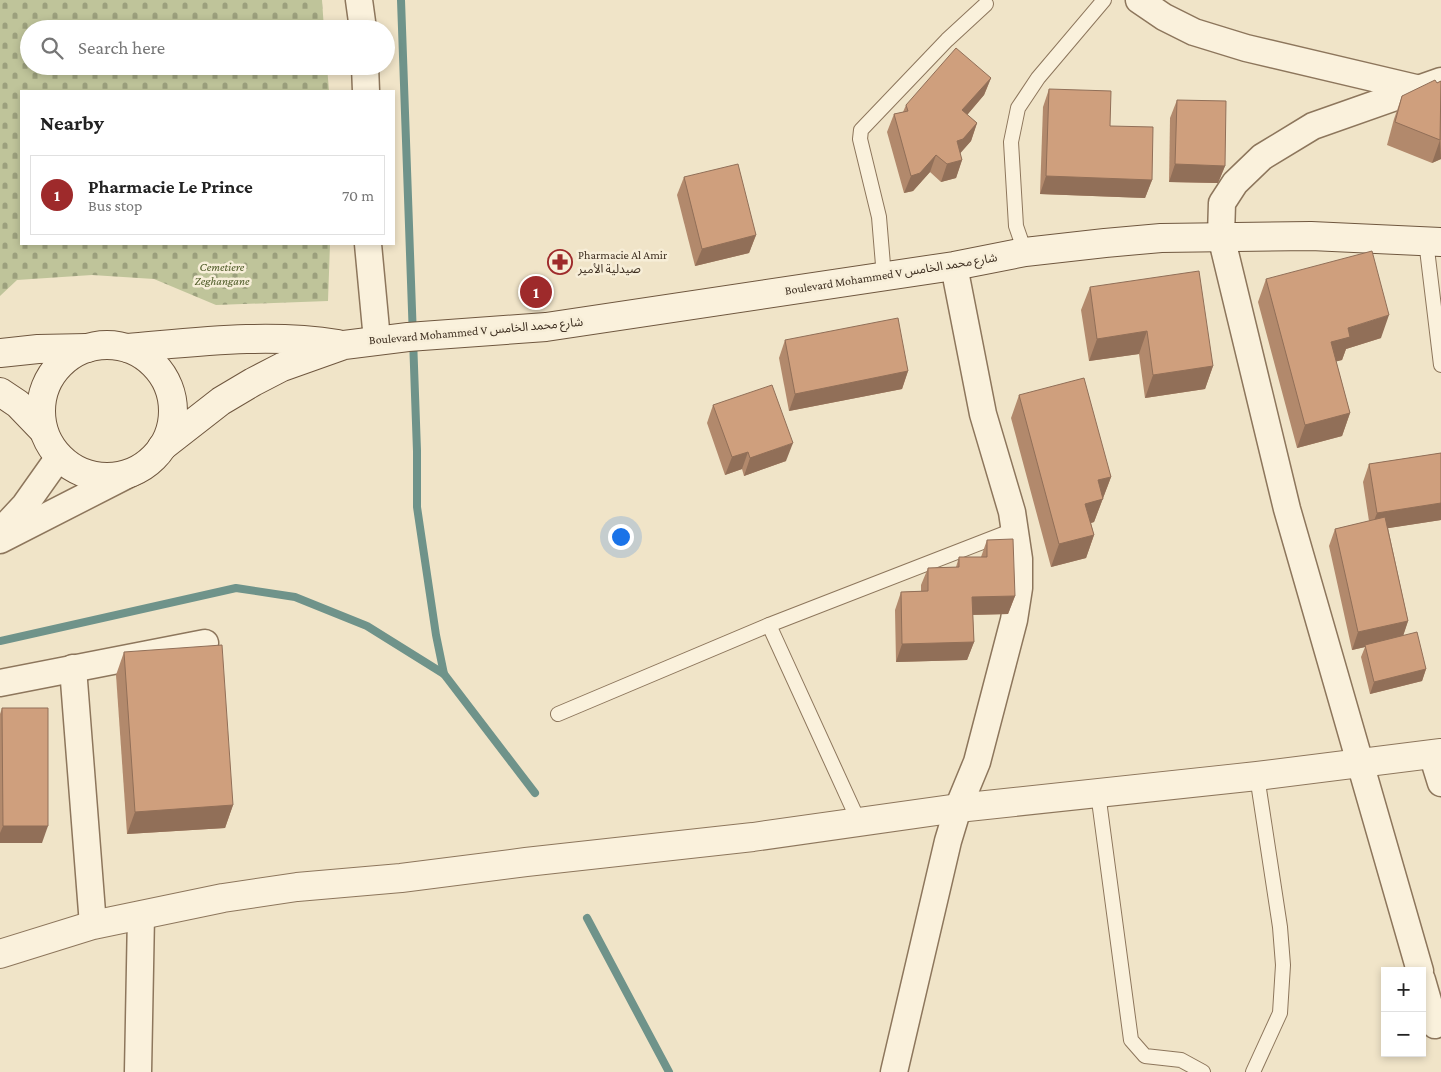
<!DOCTYPE html>
<meta charset="utf-8">
<style>
body{margin:0;font-family:"Crimson Pro","Noto Sans Arabic",serif;background:#f2f2f2;color:#222}
.controls{position:absolute;right:15px;bottom:15px;display:grid;overflow:hidden;border-radius:0px;box-shadow:0 2px 8px #0003}
.controls button{width:45px;height:45px;display:grid;place-items:center;padding:0;border:0;border-bottom:1px solid #e0e0e0;background:#fff;color:#222;font:25px sans-serif}
.you{position:absolute;left:620px;top:536px;width:18px;height:18px;margin:-12px;border:4px solid #fff;border-radius:50%;background:#1a73e8;box-shadow:0 0 0 8px #1a73e833}
.badge{display:grid;place-items:center;width:32px;height:32px;border-radius:50%;background:#9e2a2b;color:#fff;font-size:16px;font-weight:700}
.pin{position:absolute;translate:-50% -50%;border:2px solid #fff;box-shadow:0 1px 5px #0006}
.list{margin:0;padding:0;list-style:none}
h2{display:flex;justify-content:space-between;align-items:center;height:65px;margin:0;padding:0 20px;font-size:21px}
h2 small{font-size:16px;font-weight:400;color:#767676}
.list li{display:grid;grid-template-columns:32px 1fr auto;gap:15px;align-items:center;box-sizing:border-box;height:80px;margin:0 10px 10px;padding:0 10px;border:1px solid #e0e0e0;border-radius:0px}
.list b{display:block;font-size:19px;white-space:nowrap}
.list p{margin:0;font-size:16px;white-space:nowrap;color:#767676}
.list em{font-size:16px;font-style:normal;color:#767676}
.icon{flex:none;width:28px;height:28px;fill:none;stroke:currentColor;stroke-width:2;stroke-linecap:round;stroke-linejoin:round}
.map{position:relative;flex:none;width:1441px;height:1072px;overflow:hidden}
.search{position:absolute;background:#fff;box-shadow:0 2px 8px #0003;left:20px;top:20px;width:375px;height:55px;display:flex;align-items:center;gap:12px;box-sizing:border-box;padding:0 18px;border-radius:28px;color:#767676;font-size:19px}
.panel{position:absolute;background:#fff;box-shadow:0 2px 8px #0003;left:20px;top:90px;width:375px;height:155px;border-radius:0px}
.map>svg:first-child{display:block}
</style>
<div class="map">
<svg width="1441" height="1072" viewBox="0 0 1441 1072">
<defs>
<pattern id="cemetery-stones" width="16" height="16" patternUnits="userSpaceOnUse" patternTransform="scale(1.25)"><rect width="16" height="16" fill="#bfc49a"/><path d="M2 7V4a2 2 0 0 1 4 0v3zM10 15v-3a2 2 0 0 1 4 0v3z" fill="#9ca07d"/></pattern>
</defs>
<rect width="100%" height="100%" fill="#f0e4c8"/>
<polygon fill="url(#cemetery-stones)" points="0,0 322,0 324,29 29,29 29,66 327,66 329,91 21,91 21,244 330,244 328,301 216,305 154,279 92,275 17,280 0,296"/>
<g fill="none" stroke-linecap="round" stroke-linejoin="round">
<g stroke="#6f938a" stroke-width="8">
<polyline points="401,0 417,451 417,507 436,635 444,674"/>
<polyline points="0,641 236,588 295,597 367,626 444,674 535,793"/>
<polyline points="587,918 669,1072"/>
</g>
<defs>
<g id="service">
<polyline points="1426,241 1441,365"/>
<polyline points="1025,252 1016,226 1011,142 1018,108 1038,78 1104,0"/>
<polyline points="884,277 879,217 860,139 861,130 947,40 986,4"/>
<polyline points="769,625 859,822"/>
<polyline points="558,714 769,625 1016,529"/>
<polyline points="1098,793 1131,1040 1145,1056 1181,1060 1203,1072"/>
<polyline points="1253,1072 1280,1013 1283,965 1280,927 1257,776"/>
</g>
<g id="minor">
<polyline points="359,0 363,29"/>
<polyline points="1139,0 1164,17 1194,32 1246,48 1420,89"/>
<polyline points="365,66 366,91"/>
<polyline points="368,244 377,340"/>
<polyline points="0,532 25,505 59,457"/>
<polyline points="0,540 135,471"/>
<polyline points="73,668 93,925"/>
<polyline points="0,683 205,643"/>
<polyline points="1432,754 1441,783"/>
<polyline points="1420,971 1287,509 1221,236 1222,203 1235,183 1262,157 1313,126 1441,81"/>
<polyline points="1422,980 1435,1025"/>
<polyline points="138,1072 141,915"/>
<polyline points="894,1072 948,841 958,808 977,762 1014,620 1019,588 1019,559 1012,512 983,414 954,266"/>
</g>
<polyline id="tertiary" points="0,954 93,925 223,898 297,887 401,878 526,862 753,837 958,808 1257,776 1441,753"/>
<g id="secondary">
<circle cx="107" cy="411" r="66"/>
<path d="M 128,348 C 198,342 268,333 338,344"/>
<polyline points="0,353 38,349 87,348"/>
<polyline points="0,392 18,404 43,430"/>
<polyline points="162,447 221,401 253,382 282,367 344,345 408,337 546,327 954,266 1025,252 1105,243 1161,238 1311,236 1441,242"/>
</g>
</defs>
<use href="#service" stroke="#8d765c" stroke-width="16"/>
<use href="#minor" stroke="#8d765c" stroke-width="29"/>
<use href="#tertiary" stroke="#8d765c" stroke-width="30"/>
<use href="#secondary" stroke="#6f573f" stroke-width="30"/>
<use href="#service" stroke="#faf1dc" stroke-width="14"/>
<use href="#minor" stroke="#faf1dc" stroke-width="26"/>
<use href="#tertiary" stroke="#faf1dc" stroke-width="28"/>
<use href="#secondary" stroke="#faf1dc" stroke-width="28"/>
</g>
<g fill="#b2896c">
<polygon points="991,78 984,95 967,115 977,123 971,141 960,153 962,160 956,178 941,182 930,172 913,191 904,193 887,132 894,114 903,112 906,105"/>
<polygon points="1441,81 1441,159 1432,163 1387,145 1394,119 1402,96"/>
<polygon points="1049,89 1110,126 1152,180 1145,198 1040,194 1043,107"/>
<polygon points="1177,100 1225,166 1218,183 1169,182 1170,118"/>
<polygon points="684,177 756,235 749,253 695,266 677,195"/>
<polygon points="1266,279 1381,338 1346,349 1342,360 1336,361 1350,413 1342,436 1297,448 1258,302"/>
<polygon points="1090,287 1213,366 1205,389 1145,398 1139,354 1089,361 1081,310"/>
<polygon points="785,340 908,371 902,389 789,411 779,358"/>
<polygon points="1019,395 1111,477 1094,522 1091,523 1094,535 1086,558 1051,567 1011,418"/>
<polygon points="713,405 786,461 744,476 742,469 725,475 707,423"/>
<polygon points="1441,453 1441,520 1388,528 1408,621 1403,636 1426,669 1422,681 1370,694 1361,657 1365,647 1352,650 1329,546 1335,529 1369,521 1363,482 1369,464"/>
<polygon points="987,540 1015,596 1008,614 973,615 974,642 967,660 896,662 895,610 901,592 921,591 921,585 928,568 956,567 959,557 981,557"/>
<polygon points="124,652 233,805 225,828 127,834 116,675"/>
<polygon points="2,708 42,843 0,843 0,714"/>
</g>
<g fill="#916f58">
<polygon points="991,78 984,95 956,128 962,110"/>
<polygon points="977,123 971,141 957,157 957,141"/>
<polygon points="1440,140 1441,159 1432,163"/>
<polygon points="936,155 930,172 913,191 904,193 911,176"/>
<polygon points="962,160 956,178 941,182 947,164"/>
<polygon points="1175,164 1225,166 1218,183 1169,182"/>
<polygon points="1046,176 1152,180 1145,198 1040,194"/>
<polygon points="756,235 749,253 695,266 702,249"/>
<polygon points="1389,315 1381,338 1346,349 1342,360 1323,365 1331,342 1348,328"/>
<polygon points="1147,331 1139,354 1089,361 1097,339"/>
<polygon points="1213,366 1205,389 1145,398 1153,375"/>
<polygon points="908,371 902,389 789,411 795,394"/>
<polygon points="1350,413 1342,436 1297,448 1305,425"/>
<polygon points="793,443 786,461 744,476 750,458"/>
<polygon points="748,452 742,469 725,475 732,457"/>
<polygon points="1111,477 1094,522 1077,527 1085,504 1098,480"/>
<polygon points="1441,503 1441,520 1370,531 1377,513"/>
<polygon points="1094,535 1086,558 1051,567 1059,544"/>
<polygon points="1015,596 1008,614 966,615 972,597"/>
<polygon points="1408,621 1402,639 1365,645 1365,647 1352,650 1358,632"/>
<polygon points="974,642 967,660 896,662 902,644"/>
<polygon points="1426,669 1422,681 1370,694 1374,682"/>
<polygon points="233,805 225,828 127,834 135,812"/>
<polygon points="3,826 48,826 42,843 0,843 0,833"/>
</g>
<g fill="#cf9f7d" stroke="#916f58">
<polygon points="956,48 991,78 962,110 977,123 963,139 957,141 962,160 947,164 936,155 920,173 911,176 894,114 908,111 906,105"/>
<polygon points="1435,80 1437,83 1441,81 1440,140 1395,122 1402,96"/>
<polygon points="1049,89 1111,91 1110,126 1153,127 1152,180 1046,176"/>
<polygon points="1177,100 1226,101 1225,166 1175,164"/>
<polygon points="738,164 756,235 702,249 684,177"/>
<polygon points="1372,251 1389,315 1348,328 1350,337 1331,342 1350,413 1305,425 1266,279"/>
<polygon points="1199,271 1213,366 1153,375 1147,331 1097,339 1090,287"/>
<polygon points="898,318 908,371 795,394 785,340"/>
<polygon points="1084,378 1111,477 1098,480 1103,499 1085,504 1094,535 1059,544 1019,395"/>
<polygon points="772,385 793,443 750,458 748,452 732,457 713,405"/>
<polygon points="1441,453 1441,503 1377,513 1369,464"/>
<polygon points="1385,517 1408,621 1358,632 1335,529"/>
<polygon points="1013,539 1015,596 972,597 974,642 902,644 901,592 928,591 928,568 959,567 959,557 987,557 987,540"/>
<polygon points="1417,632 1426,669 1374,682 1365,645"/>
<polygon points="222,645 233,805 135,812 124,652"/>
<polygon points="2,708 48,708 48,826 3,826"/>
</g>
<defs>
<symbol id="pharmacy-ring" viewBox="-11 -11 22 22"><circle r="9.5" fill="#f7eed8" stroke="#9e2a2b" stroke-width="1.5"/><path d="M-2-6h4v4h4v4h-4v4h-4v-4h-4v-4h4Z" fill="#9e2a2b"/></symbol>
</defs>
<g fill-rule="evenodd">
<use href="#pharmacy-ring" x="546" y="248" width="28" height="28"/>
</g>
<g text-anchor="middle" dominant-baseline="central" stroke-width="5" stroke-linejoin="round" paint-order="stroke">
<g font-size="12" fill="#3d2e20" stroke="#f7eed8" text-anchor="start">
<text x="578" y="255">Pharmacie Al Amir<tspan x="578" dy="14">صيدلية الأمير</tspan></text>
</g>
<g font-size="12" font-style="italic" fill="#4d5a26" stroke="#f7eed8">
<text x="222" y="267">Cemetiere<tspan x="222" dy="14">Zeghangane</tspan></text>
</g>
<g font-size="12" fill="#3d2e20" stroke="#f7eed8">
<text transform="translate(891 274) rotate(-9)">Boulevard Mohammed V شارع محمد الخامس</text>
<text transform="translate(476 331) rotate(-5)">Boulevard Mohammed V شارع محمد الخامس</text>
</g>
</g>
</svg>
<div class="controls">
<button>+</button>
<button>−</button>
</div>
<div class="you"></div>
<div class="pin badge" style="left:536px;top:292px">1</div>
<div class="search"><svg class="icon" aria-label="search" viewBox="0 0 24 24"><circle cx="10" cy="10" r="6"/><path d="M15 15l6 6"/></svg>Search here</div>
<section class="panel">
<h2>Nearby<small></small></h2>
<ul class="list">
<li><span class="badge">1</span><div><b>Pharmacie Le Prince</b><p>Bus stop</p></div><em>70 m</em></li>
</ul>
</section>
</div>
